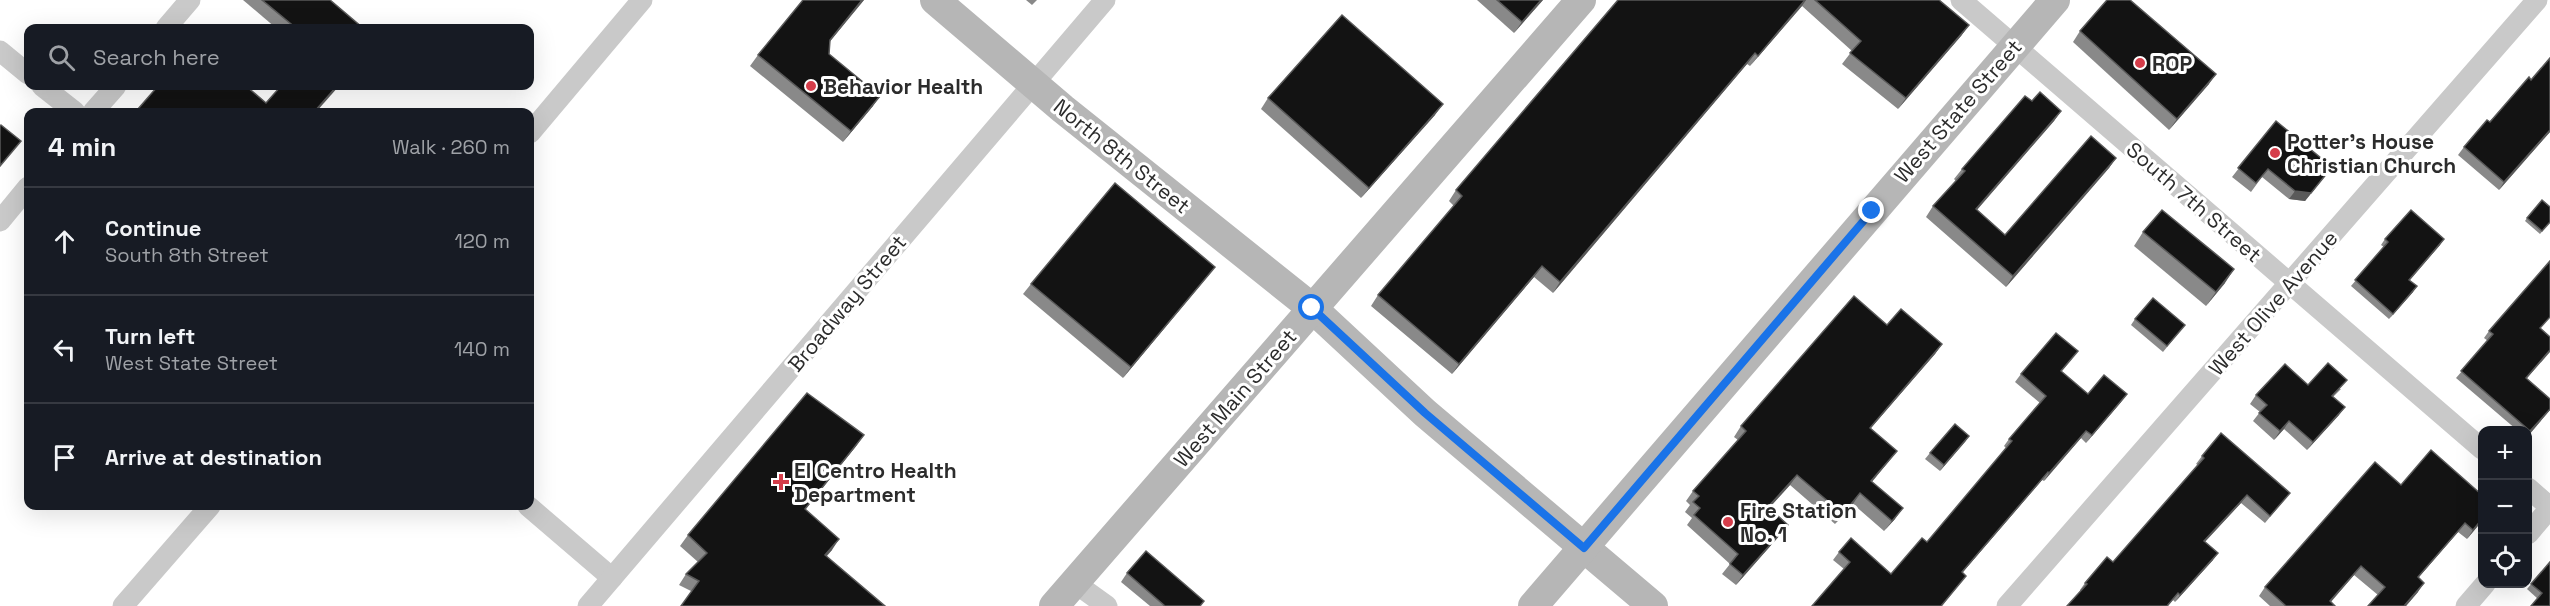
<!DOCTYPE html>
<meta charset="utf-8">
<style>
body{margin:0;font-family:"Space Grotesk",sans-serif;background:#242831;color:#f1f3f6}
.controls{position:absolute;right:18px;bottom:18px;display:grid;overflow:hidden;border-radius:12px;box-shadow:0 6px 24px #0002}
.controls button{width:54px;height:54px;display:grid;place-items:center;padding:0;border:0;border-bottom:2px solid #363941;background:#171b24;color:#f1f3f6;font:30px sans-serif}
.stop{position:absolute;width:18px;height:18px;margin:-14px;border:4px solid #1a73e8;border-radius:50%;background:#fff}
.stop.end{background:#1a73e8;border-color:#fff;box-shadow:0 2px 6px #0008}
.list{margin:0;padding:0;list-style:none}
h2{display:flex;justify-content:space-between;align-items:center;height:78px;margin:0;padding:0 24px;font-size:26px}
h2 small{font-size:20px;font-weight:400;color:#9ea1a6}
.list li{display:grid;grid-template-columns:39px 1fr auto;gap:18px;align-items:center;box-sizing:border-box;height:108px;padding:0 24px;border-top:2px solid #363941}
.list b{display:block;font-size:22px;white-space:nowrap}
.list p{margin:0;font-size:20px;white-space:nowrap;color:#9ea1a6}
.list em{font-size:20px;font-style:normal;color:#9ea1a6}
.icon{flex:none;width:33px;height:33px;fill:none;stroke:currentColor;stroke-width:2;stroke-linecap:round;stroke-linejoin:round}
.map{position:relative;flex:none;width:2550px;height:606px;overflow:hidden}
.search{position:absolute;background:#171b24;box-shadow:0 6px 24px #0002;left:24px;top:24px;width:510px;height:66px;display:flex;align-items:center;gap:15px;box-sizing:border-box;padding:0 21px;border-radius:12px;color:#9ea1a6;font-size:22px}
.panel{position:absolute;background:#171b24;box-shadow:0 6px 24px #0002;left:24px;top:108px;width:510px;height:402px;border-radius:12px}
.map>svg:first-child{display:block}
</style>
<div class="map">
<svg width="2550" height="606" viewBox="0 0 2550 606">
<rect width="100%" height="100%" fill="#fff"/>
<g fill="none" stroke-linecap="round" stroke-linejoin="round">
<g stroke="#c9c9c9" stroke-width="21">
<polyline points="1961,0 2482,449"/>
<polyline points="166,28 190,0"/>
<polyline points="0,51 28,74"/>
<polyline points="42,86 75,112"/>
<polyline points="93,112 116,86"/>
<polyline points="530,133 642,0"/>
<polyline points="0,221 28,187"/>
<polyline points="2528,488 2550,507"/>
<polyline points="528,506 612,578"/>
<polyline points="2528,534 2550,508"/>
<polyline points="1075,583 1107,606"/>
<polyline points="123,606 210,506"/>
<polyline points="588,606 1105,0"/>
<polyline points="2007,606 2537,0"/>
<polyline points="2466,606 2485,584"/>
</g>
<g stroke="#b6b6b6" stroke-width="30">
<polyline points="935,0 1063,109 1312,308 1425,413 1653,606"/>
<polyline points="1054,606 1581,0"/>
<polyline points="1533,606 2055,0"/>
</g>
</g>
<g fill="#898989">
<polygon points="243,0 330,0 363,28 276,28"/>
<polygon points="803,0 864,0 830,41 829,54 873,106 843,142 750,66 758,55"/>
<polygon points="1026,0 1037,0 1032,5"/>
<polygon points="1477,0 1543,0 1514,33"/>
<polygon points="1618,0 1939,0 1969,25 1961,36 1898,109 1842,64 1852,51 1802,6 1750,66 1747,64 1553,293 1534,277 1452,374 1371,306 1378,295 1454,206 1449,201 1456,190"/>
<polygon points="2080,31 2209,84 2169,130 2073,42"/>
<polygon points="2550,58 2550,132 2499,190 2458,155 2464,147 2531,80"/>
<polygon points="1268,98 1435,115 1361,198 1261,109"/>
<polygon points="2032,101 2061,111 2054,121 1977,210 2005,235 2116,158 2109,168 2006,287 1926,217 1933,206 1956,181 1954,179 1962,169"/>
<polygon points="2276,121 2326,175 2305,201 2289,199 2262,177 2251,192 2232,177"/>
<polygon points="2527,218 2550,222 2540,234 2525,221"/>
<polygon points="2143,232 2225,283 2206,306 2134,246"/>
<polygon points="2385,239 2440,245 2410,280 2413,292 2389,319 2351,286 2384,247 2381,245"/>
<polygon points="1215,267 1207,277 1123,378 1023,294 1031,284"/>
<polygon points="2135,319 2185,325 2163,352 2131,325"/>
<polygon points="1887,325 1942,344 1935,354 1871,428 1889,461 1872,482 1895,519 1884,531 1853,504 1835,524 1790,485 1769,508 1788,525 1780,535 1736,585 1722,574 1730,564 1687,525 1692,518 1685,512 1690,505 1686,501 1693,491 1738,440 1734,437 1741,426"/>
<polygon points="2541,329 2526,379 2550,410 2528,436 2528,430 2517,430 2456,378 2488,341 2484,338 2489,331"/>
<polygon points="2072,359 2061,372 2088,394 2121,402 2086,443 2081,438 2044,481 2042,480 1962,573 1966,576 1942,606 1812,606 1844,569 1833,560 1839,552 1891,574 1927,542 2006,448 2004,446 2009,439 2040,403 2015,382 2021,374"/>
<polygon points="2308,385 2341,389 2333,397 2339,415 2307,450 2284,429 2274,440 2253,421 2260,412 2250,404 2256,395"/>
<polygon points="1969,436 1940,471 1925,459 1930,453"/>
<polygon points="857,445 805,510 832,550 827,556 691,591 679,585 686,574 698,562 680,546 688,535"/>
<polygon points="2202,456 2290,493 2265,523 2241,503 2205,542 2213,560 2175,602 2173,600 2168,606 2067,606 2081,591 2080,590 2085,583 2113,562 2198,465 2196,464"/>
<polygon points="2401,485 2482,495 2482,521 2467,539 2458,532 2418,578 2418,592 2406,606 2368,606 2378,595 2354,575 2331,602 2335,606 2270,606 2259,596 2265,587"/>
<polygon points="2550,562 2550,606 2538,599 2527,589"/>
<polygon points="1127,573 1204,601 1200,606 1150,606 1121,582"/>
</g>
<g fill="#5a5a5a">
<polygon points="862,0 864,0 823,50 830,40"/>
<polygon points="1541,0 1543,0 1514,33 1522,22"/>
<polygon points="1805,0 1806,0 1802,6 1750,66 1758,56"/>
<polygon points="1969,25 1961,36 1898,109 1906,98"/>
<polygon points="1755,53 1747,64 1553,293 1560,282"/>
<polygon points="2216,74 2209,84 2169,130 2177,119"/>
<polygon points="337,86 339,86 316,112 314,112"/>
<polygon points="880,96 873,106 843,142 851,131"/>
<polygon points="1443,104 1435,115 1361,198 1369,188"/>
<polygon points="2061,111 2054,121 1968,220 1976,209"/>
<polygon points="2550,130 2550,132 2499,190 2504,182"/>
<polygon points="2116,158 2109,168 2006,287 2013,276"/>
<polygon points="2332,167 2305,201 2289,199 2295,191"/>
<polygon points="2444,239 2440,245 2405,285 2409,280"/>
<polygon points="1542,266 1534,277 1452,374 1459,364"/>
<polygon points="1215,267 1207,277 1123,378 1131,367"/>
<polygon points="2234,269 2225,283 2206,306 2216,292"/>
<polygon points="2417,286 2413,292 2389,319 2393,314"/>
<polygon points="1942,344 1935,354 1862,438 1870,428"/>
<polygon points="2550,350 2550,352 2521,385 2526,378"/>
<polygon points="2127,394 2121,402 2086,443 2092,435"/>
<polygon points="2345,407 2339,415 2307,450 2313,442"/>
<polygon points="2550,409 2550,410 2528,436 2530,431"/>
<polygon points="2289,421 2284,429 2274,440 2280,431"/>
<polygon points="2086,431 2081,438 2044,481 2049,473"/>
<polygon points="864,435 857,445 797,519 805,509"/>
<polygon points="1969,436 1965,442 1940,471 1944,465"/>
<polygon points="1897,451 1889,461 1864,491 1871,481"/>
<polygon points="2048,472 2042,480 1956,580 1962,572"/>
<polygon points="1797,475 1790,485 1761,517 1768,507"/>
<polygon points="1860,493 1853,504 1835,524 1843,514"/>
<polygon points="2247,495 2241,503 2199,548 2204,541"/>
<polygon points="1903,508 1895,519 1884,531 1892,521"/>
<polygon points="2482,519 2482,521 2467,539 2473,530"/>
<polygon points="2465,523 2458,532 2411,586 2418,577"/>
<polygon points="1788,525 1780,535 1736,585 1743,575"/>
<polygon points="839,539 832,550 818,565 825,555"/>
<polygon points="2218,553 2213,560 2175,602 2180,595"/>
<polygon points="2361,566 2354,575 2327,606 2330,601"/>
<polygon points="2424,583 2418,592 2406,606 2404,606"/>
</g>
<g fill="#131313" stroke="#5a5a5a" stroke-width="1.5">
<polygon points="262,0 330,0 363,28 296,28"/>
<polygon points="803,0 862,0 830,40 829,54 880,96 851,131 758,55"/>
<polygon points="1497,0 1541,0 1522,22"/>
<polygon points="1618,0 1805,0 1758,56 1755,53 1560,282 1542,266 1459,364 1378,295 1462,196 1456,190"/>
<polygon points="1815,0 1939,0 1969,25 1906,98 1850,53 1861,41"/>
<polygon points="2107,0 2130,0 2216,74 2177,119 2080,31"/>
<polygon points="1342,15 1443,104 1369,188 1268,98"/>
<polygon points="2550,58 2550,130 2504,182 2464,147 2487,120 2490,122 2529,77 2531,80"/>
<polygon points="158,86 246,86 266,103 281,86 337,86 314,112 141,112 138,109"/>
<polygon points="2040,92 2061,111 1976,209 2005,235 2091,136 2116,158 2013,276 1933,206 1965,171 1962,169 2025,96 2032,101"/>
<polygon points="2276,121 2332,167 2311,193 2295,191 2268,169 2256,183 2238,168"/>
<polygon points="1,125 21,141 0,166 0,126"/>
<polygon points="1115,183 1215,267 1131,367 1031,284"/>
<polygon points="2542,200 2550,207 2550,222 2542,231 2527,218"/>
<polygon points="2162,210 2234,269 2216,292 2143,232"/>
<polygon points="2411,210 2444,239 2409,280 2417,286 2393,314 2355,280 2388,242 2385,239"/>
<polygon points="2550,261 2550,317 2540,328 2550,337 2550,350 2526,378 2550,399 2550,409 2530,431 2461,371 2493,334 2489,331"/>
<polygon points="1854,296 1887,325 1901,309 1942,344 1870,428 1897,451 1871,481 1903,508 1892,521 1860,493 1843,514 1797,475 1768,507 1788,525 1743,575 1730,564 1738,554 1694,515 1700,508 1693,502 1699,496 1693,491 1746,431 1741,426"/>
<polygon points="2153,298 2185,325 2167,346 2135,319"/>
<polygon points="2056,333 2078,351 2061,371 2088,394 2104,375 2127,394 2092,435 2086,431 2049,473 2048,472 1962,572 1966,576 1941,606 1812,606 1850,562 1839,552 1851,538 1891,574 1922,538 1927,542 2012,441 2009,439 2046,396 2021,374"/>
<polygon points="2328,363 2347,380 2332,396 2345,407 2313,442 2289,421 2280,431 2259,413 2267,405 2256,395 2285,364 2308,385"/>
<polygon points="807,393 864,435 805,509 839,539 825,555 885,606 681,606 699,581 686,574 707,553 688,535"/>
<polygon points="1955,424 1969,436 1944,465 1930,453"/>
<polygon points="2221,433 2290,493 2270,516 2247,495 2204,541 2218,553 2180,595 2178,593 2167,606 2067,606 2087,584 2085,583 2107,557 2113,562 2204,458 2202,456"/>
<polygon points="2431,450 2482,495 2482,519 2473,530 2465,523 2418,577 2424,583 2404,606 2368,606 2385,587 2361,566 2330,601 2335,606 2286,606 2265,587 2375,462 2401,485"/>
<polygon points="1146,551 1204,601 1200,606 1165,606 1127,573"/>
<polygon points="2550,562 2550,606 2531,606 2542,593 2531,584"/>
</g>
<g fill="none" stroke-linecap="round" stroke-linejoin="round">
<polyline stroke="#1a73e8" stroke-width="8" points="1312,308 1425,413 1584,548 1872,211"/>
</g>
<g fill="#d53d4a" stroke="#fff" stroke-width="2">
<circle cx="2140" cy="63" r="6"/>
<circle cx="811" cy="86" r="6"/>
<circle cx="2275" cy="153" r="6"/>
<path d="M778 473h6v6h6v6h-6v6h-6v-6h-6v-6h6z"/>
<circle cx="1728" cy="522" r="6"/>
</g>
<g text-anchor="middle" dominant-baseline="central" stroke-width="6" stroke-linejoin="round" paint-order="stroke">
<g font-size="21" font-weight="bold" fill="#2c2c2c" stroke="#fff" text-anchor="start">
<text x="2152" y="63">ROP</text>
<text x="823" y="86">Behavior Health</text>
<text x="2287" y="141">Potter's House<tspan x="2287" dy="24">Christian Church</tspan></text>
<text x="794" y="470">El Centro Health<tspan x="794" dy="24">Department</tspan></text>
<text x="1740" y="510">Fire Station<tspan x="1740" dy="24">No. 1</tspan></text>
</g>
<g font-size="21" fill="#2c2c2c" stroke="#fff">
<text transform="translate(1958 111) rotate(-49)">West State Street</text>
<text transform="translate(1122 156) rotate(39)">North 8th Street</text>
<text transform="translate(2194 202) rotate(41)">South 7th Street</text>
<text transform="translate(847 303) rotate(-50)">Broadway Street</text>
<text transform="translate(2273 303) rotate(-49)">West Olive Avenue</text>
<text transform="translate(1235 398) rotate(-49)">West Main Street</text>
</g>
</g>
</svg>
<div class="controls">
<button>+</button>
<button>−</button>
<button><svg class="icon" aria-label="locate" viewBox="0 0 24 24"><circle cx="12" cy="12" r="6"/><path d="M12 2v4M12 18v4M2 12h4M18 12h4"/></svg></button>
</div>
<div class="stop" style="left:1312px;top:308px"></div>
<div class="stop end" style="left:1872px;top:211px"></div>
<div class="search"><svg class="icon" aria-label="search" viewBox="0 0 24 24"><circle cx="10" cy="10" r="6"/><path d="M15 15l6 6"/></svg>Search here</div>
<section class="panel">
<h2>4 min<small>Walk · 260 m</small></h2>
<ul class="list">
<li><svg class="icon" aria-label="ahead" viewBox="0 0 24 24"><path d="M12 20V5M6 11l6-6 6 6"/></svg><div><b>Continue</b><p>South 8th Street</p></div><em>120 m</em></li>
<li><svg class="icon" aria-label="left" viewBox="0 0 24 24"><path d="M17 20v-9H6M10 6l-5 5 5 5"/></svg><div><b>Turn left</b><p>West State Street</p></div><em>140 m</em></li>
<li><svg class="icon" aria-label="arrive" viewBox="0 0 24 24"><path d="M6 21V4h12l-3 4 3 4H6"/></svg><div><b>Arrive at destination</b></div></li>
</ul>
</section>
</div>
